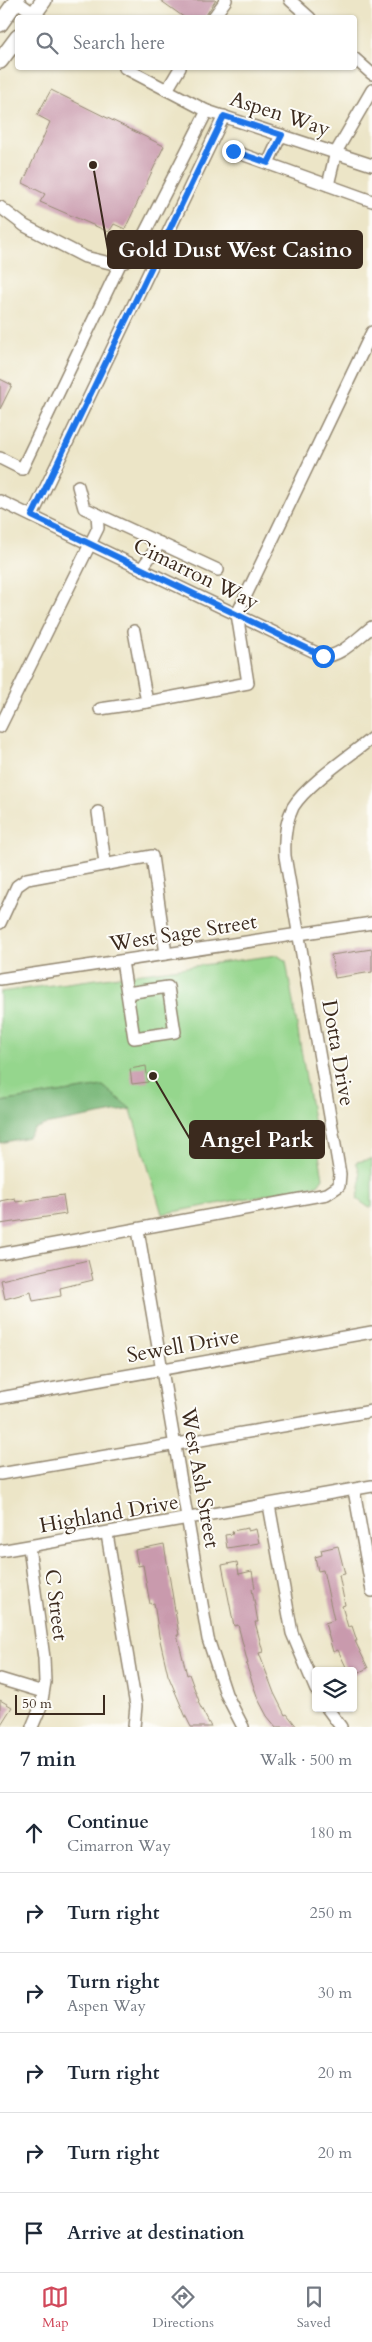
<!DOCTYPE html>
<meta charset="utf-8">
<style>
body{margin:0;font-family:Cardo,serif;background:#f6f6f7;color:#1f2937}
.controls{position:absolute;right:15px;bottom:15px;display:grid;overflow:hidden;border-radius:5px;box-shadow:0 1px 4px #0004}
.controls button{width:45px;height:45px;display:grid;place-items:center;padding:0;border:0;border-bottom:1px solid #e0e1e3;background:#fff;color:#1f2937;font:25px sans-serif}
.scale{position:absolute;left:15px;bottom:12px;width:90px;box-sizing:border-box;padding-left:5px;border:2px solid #3b2a1e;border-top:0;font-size:14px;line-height:18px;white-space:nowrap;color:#3b2a1e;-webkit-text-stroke:4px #fdfcf7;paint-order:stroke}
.stop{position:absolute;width:15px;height:15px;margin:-11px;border:4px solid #1a73e8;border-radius:50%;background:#fff}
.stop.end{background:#1a73e8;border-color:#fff;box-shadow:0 1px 5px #0008}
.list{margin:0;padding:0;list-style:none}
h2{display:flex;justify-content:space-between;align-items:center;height:65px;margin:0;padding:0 20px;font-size:21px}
h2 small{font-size:16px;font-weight:400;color:#747a83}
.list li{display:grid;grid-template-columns:32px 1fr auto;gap:15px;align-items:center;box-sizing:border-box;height:80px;padding:0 20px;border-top:1px solid #e0e1e3}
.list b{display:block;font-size:19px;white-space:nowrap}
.list p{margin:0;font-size:16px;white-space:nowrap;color:#747a83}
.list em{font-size:16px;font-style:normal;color:#747a83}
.icon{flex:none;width:28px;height:28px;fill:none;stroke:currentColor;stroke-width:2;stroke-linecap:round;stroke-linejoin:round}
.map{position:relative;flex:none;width:372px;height:1727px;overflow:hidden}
.search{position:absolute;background:#fff;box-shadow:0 1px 4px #0004;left:15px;right:15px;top:15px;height:55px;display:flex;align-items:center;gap:12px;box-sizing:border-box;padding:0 18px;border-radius:5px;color:#747a83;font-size:19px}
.sheet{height:545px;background:#fff}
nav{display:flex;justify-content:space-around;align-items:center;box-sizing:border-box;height:70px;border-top:1px solid #e0e1e3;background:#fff;font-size:14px;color:#747a83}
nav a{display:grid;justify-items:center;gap:2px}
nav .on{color:#d1495b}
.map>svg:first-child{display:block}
</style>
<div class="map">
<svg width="372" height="1727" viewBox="0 0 372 1727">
<rect width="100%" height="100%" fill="#fdfcf7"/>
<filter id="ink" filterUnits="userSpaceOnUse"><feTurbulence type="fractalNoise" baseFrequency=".02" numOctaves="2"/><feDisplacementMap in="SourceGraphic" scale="10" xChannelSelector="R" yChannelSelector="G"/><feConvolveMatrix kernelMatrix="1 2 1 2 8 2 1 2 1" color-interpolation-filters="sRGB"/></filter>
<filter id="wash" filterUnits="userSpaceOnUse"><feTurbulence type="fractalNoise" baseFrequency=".0096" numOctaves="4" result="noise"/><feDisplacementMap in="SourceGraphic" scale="20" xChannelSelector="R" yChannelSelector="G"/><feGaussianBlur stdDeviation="1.12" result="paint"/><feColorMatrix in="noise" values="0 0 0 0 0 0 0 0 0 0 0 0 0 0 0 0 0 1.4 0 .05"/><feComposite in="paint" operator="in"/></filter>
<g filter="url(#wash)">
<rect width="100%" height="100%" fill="#ece5c7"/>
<g fill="#95d68d" stroke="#688056">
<polygon points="277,955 286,961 323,1178 318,1185 162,1214 131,1110 103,1086 0,1102 0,992"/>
<path d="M 372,1159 L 372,1207 L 368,1207 L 357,1199 C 362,1185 362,1175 356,1162 Z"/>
</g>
<polygon fill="#78b778" stroke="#5a704b" points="103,1086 131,1109 44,1125 34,1129 28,1137 0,1143 0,1102"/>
<g id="blocks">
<g fill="#c99aad">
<polygon points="160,0 216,0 204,18 185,18"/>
<polygon points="51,90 164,146 125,229 114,224 109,232 40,202 45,194 23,183 50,122 37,115"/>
<polygon points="0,379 12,385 0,409"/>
<polygon points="372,949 372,972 335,978 331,955"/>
<polygon points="146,1066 148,1082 132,1084 130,1069"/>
<polygon points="63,1195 66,1214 0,1224 0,1201 15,1198 16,1202"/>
<polygon points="88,1260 93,1280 60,1288 61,1296 33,1301 31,1292 5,1299 1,1280"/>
<polygon points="248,1528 248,1531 256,1529 259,1543 227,1548 225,1535 233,1534 232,1531"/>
<polygon points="164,1544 179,1635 177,1635 187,1675 189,1674 199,1701 198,1702 211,1727 191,1727 185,1715 168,1675 159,1636 154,1603 150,1604 143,1565 138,1566 135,1550"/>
<polygon points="338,1546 345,1574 339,1575 345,1605 342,1606 348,1627 352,1626 357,1641 355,1641 368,1668 353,1675 353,1671 348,1671 338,1650 333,1652 325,1623 334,1620 323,1570 318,1571 315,1557 322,1555 321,1550"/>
<polygon points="237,1562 239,1574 252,1571 255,1588 252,1589 258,1622 255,1622 263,1652 259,1653 274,1693 285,1715 287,1714 297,1727 276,1727 267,1716 258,1699 246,1664 248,1664 238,1625 234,1626 222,1565"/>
<polygon points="0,1700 12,1707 0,1726"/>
</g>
</g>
</g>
<g filter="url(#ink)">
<use href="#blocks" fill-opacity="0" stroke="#948872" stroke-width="1"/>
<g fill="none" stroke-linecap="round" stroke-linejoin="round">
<defs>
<g id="minor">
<polyline points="15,0 40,18"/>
<polyline points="290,0 310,18"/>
<polyline points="213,18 226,0"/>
<polyline points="354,58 372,74"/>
<polyline points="125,68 207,111 372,165"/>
<polyline points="167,90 180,68"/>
<polyline points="233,151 372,201"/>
<polyline points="268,163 281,135"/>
<polyline points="328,185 336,152 372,90"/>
<polyline points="0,207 25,226 85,257 110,263 125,262 136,250 207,111"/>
<polyline points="0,458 22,469 121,262"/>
<polyline points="78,486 84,508 218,570"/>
<path d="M 0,501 L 323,656 C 340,658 358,637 372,627"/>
<polyline points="32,516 224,116"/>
<polyline points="142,568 160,543"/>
<polyline points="147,702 248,683 237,614 372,332"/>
<polyline points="100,709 147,702 134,631"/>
<polyline points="0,727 98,528 97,514"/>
<polyline points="98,812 105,863"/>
<polyline points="0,923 17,886 27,879 152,856 166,954"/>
<polyline points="122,961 134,1038 175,1032 168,987 127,993"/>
<polyline points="0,979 372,923"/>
<polyline points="138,1230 208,1639 226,1694 243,1727"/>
<path d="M 0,1254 L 327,1194 L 339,1186 L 340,1174 L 285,856 C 284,839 285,823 293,807 C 306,785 351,755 372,738"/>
<polyline points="0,1398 372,1332"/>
<polyline points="0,1474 372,1411"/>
<polyline points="354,1490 372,1591"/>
<polyline points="269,1505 292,1633 316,1690"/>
<polyline points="107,1534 136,1706 134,1727"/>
<polyline points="29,1547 44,1658 45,1682 41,1706 32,1727"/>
<polyline points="0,1551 372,1486"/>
<polyline points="0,1679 43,1692"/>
<polyline points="327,1708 341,1727"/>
</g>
<g id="major">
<polyline points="31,18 44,0"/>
<polyline points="0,24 17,0"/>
<polyline points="0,61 18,37"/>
</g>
</defs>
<use href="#minor" stroke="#948872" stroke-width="14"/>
<use href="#major" stroke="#948872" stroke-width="18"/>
<use href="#minor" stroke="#fff" stroke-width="11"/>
<use href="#major" stroke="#fff" stroke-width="15"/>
</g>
</g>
<g fill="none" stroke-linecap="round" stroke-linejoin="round" filter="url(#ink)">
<polyline stroke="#1a73e8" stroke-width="6" points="233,151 268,163 282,135 224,116 32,516 323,656"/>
</g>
<g text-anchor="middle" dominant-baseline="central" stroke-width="4" stroke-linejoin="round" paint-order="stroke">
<g font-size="21" fill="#3b2a1e" stroke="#fdfcf7">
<text transform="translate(280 114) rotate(18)">Aspen Way</text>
<text transform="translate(196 574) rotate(26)">Cimarron Way</text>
<text transform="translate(183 933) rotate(-9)">West Sage Street</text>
<text transform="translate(338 1053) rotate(80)">Dotta Drive</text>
<text transform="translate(183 1346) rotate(-10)">Sewell Drive</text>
<text transform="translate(200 1478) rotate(80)">West Ash Street</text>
<text transform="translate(109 1514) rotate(-10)">Highland Drive</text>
<text transform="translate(56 1605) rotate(83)">C Street</text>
</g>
</g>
<path fill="none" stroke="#3b2a1e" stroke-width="2" d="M93 165L108 250M153 1076L190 1139"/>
<g fill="#3b2a1e" stroke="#fdfcf7" stroke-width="2">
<circle cx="93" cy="165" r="5"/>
<circle cx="153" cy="1076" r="5"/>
</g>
<g fill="#3b2a1e" stroke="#3b2a1e" stroke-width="2">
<rect x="108" y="231" width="254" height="37" rx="5"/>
<rect x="190" y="1121" width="134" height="37" rx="5"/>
</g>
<g font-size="22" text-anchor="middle" font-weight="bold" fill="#fff">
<text x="235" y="257">Gold Dust West Casino</text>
<text x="257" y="1147">Angel Park</text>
</g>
</svg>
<div class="controls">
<button><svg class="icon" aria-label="layers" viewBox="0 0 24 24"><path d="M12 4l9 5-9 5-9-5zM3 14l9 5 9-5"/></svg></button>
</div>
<div class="scale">50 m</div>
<div class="stop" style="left:323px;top:656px"></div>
<div class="stop end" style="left:233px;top:151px"></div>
<div class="search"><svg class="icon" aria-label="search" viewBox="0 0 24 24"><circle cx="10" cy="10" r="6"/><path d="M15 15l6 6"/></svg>Search here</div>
</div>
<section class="sheet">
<h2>7 min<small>Walk · 500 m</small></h2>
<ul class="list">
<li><svg class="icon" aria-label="ahead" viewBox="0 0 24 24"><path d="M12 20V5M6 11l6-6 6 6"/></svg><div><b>Continue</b><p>Cimarron Way</p></div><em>180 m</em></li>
<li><svg class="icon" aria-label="right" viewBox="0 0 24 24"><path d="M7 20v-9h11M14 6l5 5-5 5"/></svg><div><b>Turn right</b></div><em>250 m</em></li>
<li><svg class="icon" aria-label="right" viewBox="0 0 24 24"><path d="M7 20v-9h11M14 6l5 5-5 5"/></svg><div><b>Turn right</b><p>Aspen Way</p></div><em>30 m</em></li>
<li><svg class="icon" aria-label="right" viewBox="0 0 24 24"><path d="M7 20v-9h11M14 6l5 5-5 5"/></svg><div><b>Turn right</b></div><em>20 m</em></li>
<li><svg class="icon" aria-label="right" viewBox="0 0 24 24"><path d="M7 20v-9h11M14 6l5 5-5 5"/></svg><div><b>Turn right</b></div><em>20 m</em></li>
<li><svg class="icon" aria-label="arrive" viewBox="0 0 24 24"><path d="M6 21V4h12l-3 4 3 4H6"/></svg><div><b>Arrive at destination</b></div></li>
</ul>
</section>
<nav>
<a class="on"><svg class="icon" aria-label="map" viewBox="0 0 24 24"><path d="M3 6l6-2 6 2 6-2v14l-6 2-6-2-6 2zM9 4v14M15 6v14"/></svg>Map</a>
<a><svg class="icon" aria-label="directions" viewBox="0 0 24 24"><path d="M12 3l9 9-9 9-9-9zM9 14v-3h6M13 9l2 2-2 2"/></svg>Directions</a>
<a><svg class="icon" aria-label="saved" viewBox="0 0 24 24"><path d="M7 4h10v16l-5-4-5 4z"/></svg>Saved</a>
</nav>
